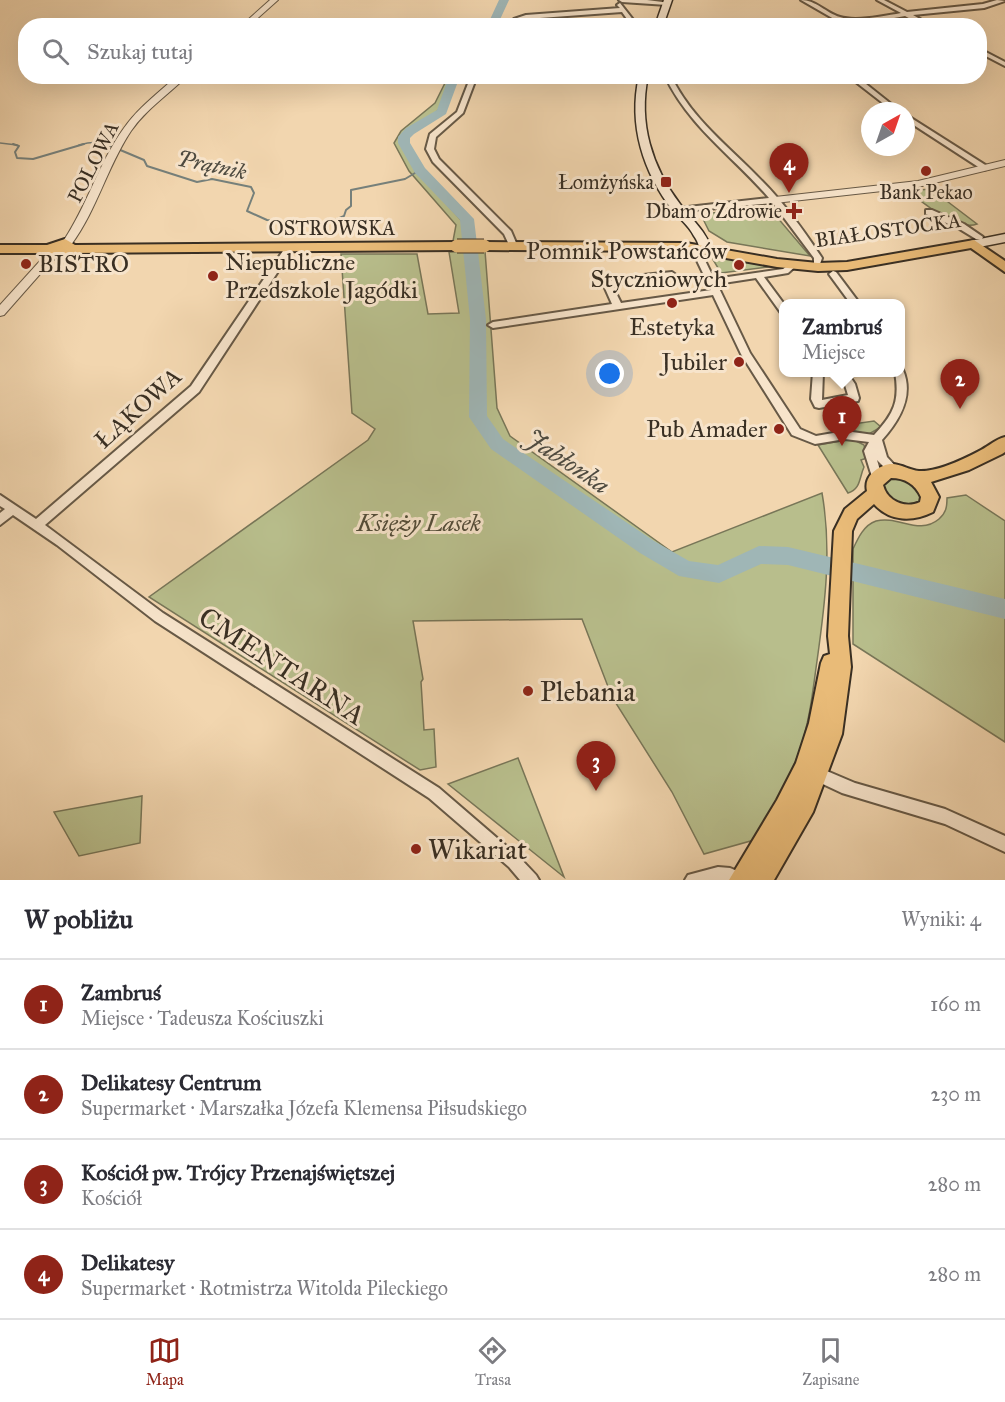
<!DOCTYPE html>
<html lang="pl">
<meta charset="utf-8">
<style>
body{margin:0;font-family:"IM FELL Great Primer",serif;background:#f7f7f7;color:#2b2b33}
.compass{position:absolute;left:861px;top:102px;width:54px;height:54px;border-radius:50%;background:#fff;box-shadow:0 6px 24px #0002;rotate:40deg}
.you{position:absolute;left:610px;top:374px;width:21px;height:21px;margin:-15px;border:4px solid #fff;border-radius:50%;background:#1a73e8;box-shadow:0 0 0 9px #1a73e833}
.badge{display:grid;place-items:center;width:39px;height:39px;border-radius:50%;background:#8f2418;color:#fff;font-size:20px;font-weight:700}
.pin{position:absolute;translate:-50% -50px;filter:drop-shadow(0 2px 3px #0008)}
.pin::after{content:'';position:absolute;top:32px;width:21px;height:18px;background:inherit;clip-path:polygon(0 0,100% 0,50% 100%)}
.popup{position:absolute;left:779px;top:299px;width:126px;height:78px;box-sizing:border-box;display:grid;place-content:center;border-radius:12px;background:#fff;filter:drop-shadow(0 2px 4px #0005);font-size:20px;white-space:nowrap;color:#7c7c81}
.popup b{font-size:22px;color:#2b2b33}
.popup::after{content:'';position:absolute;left:50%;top:100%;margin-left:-12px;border:12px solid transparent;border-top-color:#fff}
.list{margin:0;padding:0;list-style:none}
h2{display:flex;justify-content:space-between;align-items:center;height:78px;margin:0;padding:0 24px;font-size:26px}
h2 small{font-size:20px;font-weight:400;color:#7c7c81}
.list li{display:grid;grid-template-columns:39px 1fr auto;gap:18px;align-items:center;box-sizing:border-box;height:90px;padding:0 24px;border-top:2px solid #e1e1e2}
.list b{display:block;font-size:22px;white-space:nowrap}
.list p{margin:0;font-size:20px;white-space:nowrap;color:#7c7c81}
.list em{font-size:20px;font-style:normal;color:#7c7c81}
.icon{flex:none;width:33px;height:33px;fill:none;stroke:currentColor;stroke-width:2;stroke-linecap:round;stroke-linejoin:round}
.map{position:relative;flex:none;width:1005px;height:880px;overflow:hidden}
.search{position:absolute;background:#fff;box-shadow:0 6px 24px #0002;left:18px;right:18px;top:18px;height:66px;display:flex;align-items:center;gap:15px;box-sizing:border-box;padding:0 21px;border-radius:24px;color:#7c7c81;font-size:22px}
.sheet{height:438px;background:#fff}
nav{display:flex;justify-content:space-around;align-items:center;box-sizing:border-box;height:84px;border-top:2px solid #e1e1e2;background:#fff;font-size:16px;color:#7c7c81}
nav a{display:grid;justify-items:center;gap:3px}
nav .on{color:#8f2418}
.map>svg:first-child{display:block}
</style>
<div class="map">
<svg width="1005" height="880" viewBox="0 0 1005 880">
<rect width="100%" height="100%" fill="#f2d6af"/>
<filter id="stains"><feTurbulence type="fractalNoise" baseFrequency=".00333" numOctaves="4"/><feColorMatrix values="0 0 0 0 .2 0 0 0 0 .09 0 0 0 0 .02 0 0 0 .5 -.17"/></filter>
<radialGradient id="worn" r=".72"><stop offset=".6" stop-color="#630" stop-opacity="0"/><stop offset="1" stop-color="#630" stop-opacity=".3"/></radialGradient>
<g fill="#b8be8c" stroke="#787658" stroke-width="1.5">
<path d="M 448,77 L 452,77 C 448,86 445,99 440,108 C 430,123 404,123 402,142 L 414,168 L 462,221 L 467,241 L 453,241 L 456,225 L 409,171 L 394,143 L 401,131 L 435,103 Z"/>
<path d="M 931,189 L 977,224 C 958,231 927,206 913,195 L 919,190 Z"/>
<polygon points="765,206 771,210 810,256 727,242 709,231 702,217 705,214"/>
<path d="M 485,251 L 497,408 L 510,436 L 672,552 L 822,493 C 832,550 825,604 817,661 C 813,689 810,719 801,746 C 790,780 772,810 754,840 L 704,854 L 672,792 L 612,697 L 582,619 L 413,621 L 423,679 L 421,682 L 424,730 L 434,729 L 436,767 L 420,770 L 149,597 L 368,440 L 375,429 L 352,413 L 341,254 L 417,254 L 428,314 L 459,313 L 449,252 Z"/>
<polygon points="719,256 776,266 721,273 712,258"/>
<polygon points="874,421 881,427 869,434 848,430 835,432 832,427"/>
<path d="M 852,439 L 864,445 L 867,458 L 861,460 L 864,467 C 859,478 861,489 848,493 L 818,445 Z"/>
<path d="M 892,477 L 909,480 L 922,495 L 919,503 C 903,509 893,502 883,490 L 885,482 Z"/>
<path d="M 966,495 L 1005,521 L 1005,742 L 853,644 L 853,549 C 858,538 864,525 876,521 C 898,515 919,536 939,519 C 946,513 947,507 947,498 Z"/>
<polygon points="518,758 564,877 448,784"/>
<polygon points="142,796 140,843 79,856 54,812"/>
</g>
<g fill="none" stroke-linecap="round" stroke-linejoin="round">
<g stroke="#76807b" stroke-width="1.5">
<polyline points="0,143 17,145"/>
<path d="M 79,145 C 89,142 100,141 110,145"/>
</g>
<g stroke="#76807b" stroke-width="2">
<polyline points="13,144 19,146 15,152 17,158 33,159 84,144"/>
<polyline points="106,144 144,160 147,166 197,182 212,179 251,187 254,193 247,211 267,220 326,224 344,216 346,210 351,206 351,190 405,179 420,170"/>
</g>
<g fill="#9fb6b6" fill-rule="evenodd">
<polygon points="499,0 509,0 497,26 487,26"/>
<polygon points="449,76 460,76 446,114 414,134 410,138 410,143 425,168 474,219 486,319 487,416 503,439 654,541 689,561 718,565 759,546 788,547 1005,599 1005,619 788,565 761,564 719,583 679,576 640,553 491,449 469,417 470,319 460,220 415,173 398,143 398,137 406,128 437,110"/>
</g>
<defs>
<g id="minor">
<polygon points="619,0 647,0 670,3 667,5 622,2"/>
<path d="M 801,0 C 816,0 826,13 840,17 C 856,22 884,16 901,13 L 877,0 L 884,0 L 907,12 L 983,4 L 997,0 L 1005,1 L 984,8 L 913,15 L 932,26 L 924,26 L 905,16 L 872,22 L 839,21 L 822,26 L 810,26 L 834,19 Z"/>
<polygon points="620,3 638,26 632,26 622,12 526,19 518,21 515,26 509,26 514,19 526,15 620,8 617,5"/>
<polygon points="980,49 1005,62 1005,66 980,53"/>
<polygon points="471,76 477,76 463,113 436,137 434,149 439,159 511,231 517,245 516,247 510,247 504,234 433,162 426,149 430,134 457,112"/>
<path d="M 665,76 L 671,76 C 692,120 730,147 762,181 C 785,204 804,231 822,258 L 820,264 L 814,264 L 814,258 L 773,203 L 676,212 L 675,210 L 679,208 L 769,198 C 734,157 689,127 665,76 Z"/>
<polygon points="848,76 856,76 900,111 893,111"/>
<polygon points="906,115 908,116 990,168 983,170 906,120"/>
<polygon points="926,210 932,210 964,224 983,237 982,239 976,239 958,228 926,214"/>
<polygon points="290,244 294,247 199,392 45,525 163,613 439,788 519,857 536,875 539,880 520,880 509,867 429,798 155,621 57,545 13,515 0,525 0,513 5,509 0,506 0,495 36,519 191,386 287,245"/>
<path d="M 695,245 L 699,248 L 714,279 L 783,269 L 793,262 L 797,265 L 788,273 L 764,277 L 784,304 L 784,314 L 781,313 L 756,278 L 717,284 L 750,353 L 800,429 L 816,436 L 845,431 L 874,435 C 894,414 900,401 895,372 L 900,372 L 900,369 L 903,370 C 914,396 900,420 882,440 L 887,457 L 900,471 L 899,474 L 891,474 L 877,460 L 882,477 L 881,480 L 873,480 L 864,451 L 869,442 L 845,439 L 815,444 L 792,435 L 741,354 L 713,295 L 493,328 L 488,325 L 493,322 L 612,304 L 604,286 L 615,278 L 672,272 L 676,275 L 672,278 L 617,284 L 613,287 L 621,303 L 711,290 L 691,248 Z"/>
<polygon points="833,271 836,272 860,304 851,304 829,274"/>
<polygon points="813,372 823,372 822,400 848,395 845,385 836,372 847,372 855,384 859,398 858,401 819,408 815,407 811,399"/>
<polygon points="815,766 855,783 945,809 1005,836 1005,852 945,824 842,793 810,778 808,773 810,768"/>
<polygon points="718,867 730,868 747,875 750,880 685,880 688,875"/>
</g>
<g id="tertiary">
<polygon points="270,0 278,0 249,26 241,26"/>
<path d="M 177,76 L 187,76 C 168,95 146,109 131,131 C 107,167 97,210 71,245 L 63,245 L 62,243 C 87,207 98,164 124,128 C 138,108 158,93 177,76 Z"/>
<polygon points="1005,160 1005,166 918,187 775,203 770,200 775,197 918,181"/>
<polygon points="52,251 57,254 56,256 4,315 0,316 0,305 48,252"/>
</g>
<g id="secondary">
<polygon points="664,0 672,0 663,26 655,26"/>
<path d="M 639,76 L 648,76 C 638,123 652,167 680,204 C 692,220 706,231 712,250 L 710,253 L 702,253 C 699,247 698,241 694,236 C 689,226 680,219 673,211 C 643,172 628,125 639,76 Z"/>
<polygon points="1005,234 1005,242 974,248 968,244 970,241"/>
</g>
<g id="primary">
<polygon points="65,239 75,245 457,242 464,246 457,250 72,253 55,259 44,253 0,253 0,245 47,245"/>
<polygon points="974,240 1005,261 1005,272 971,248 847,270 818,271 777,267 686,251 484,250 477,246 484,242 686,243 777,259 818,263 847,262"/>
<path d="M 1005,437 L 1005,452 L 1002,454 L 969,470 L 931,482 L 939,497 L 933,512 C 913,522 890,522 874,504 L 857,519 L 852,531 L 848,636 L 851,667 L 842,734 L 813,812 L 774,880 L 729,880 L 777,800 L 796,763 L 809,723 L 821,663 L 824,656 L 830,654 L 828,636 L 834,531 L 845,509 L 867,491 C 864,479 873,470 883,466 C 896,460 907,470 919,471 C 938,472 964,459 981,450 C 989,446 996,439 1005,437 ZM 891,478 C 905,478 915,484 921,497 L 920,502 C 905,509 887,501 883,485 Z"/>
</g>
</defs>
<use href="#minor" stroke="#675946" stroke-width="4"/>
<use href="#tertiary" stroke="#675946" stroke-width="2"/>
<use href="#secondary" stroke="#392f23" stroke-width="3"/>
<use href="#primary" stroke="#392f23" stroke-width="4"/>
<use href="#minor" fill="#f7e4cb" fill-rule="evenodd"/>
<use href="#tertiary" fill="#f7e4cb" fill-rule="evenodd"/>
<use href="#secondary" fill="#f7e4cb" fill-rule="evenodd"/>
<use href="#primary" fill="#e9bb78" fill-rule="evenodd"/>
<defs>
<polyline id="primary-bridge" points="457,246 484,246"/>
</defs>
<use href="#primary-bridge" stroke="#392f23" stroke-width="15" stroke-linecap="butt"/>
<use href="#primary-bridge" stroke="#e9bb78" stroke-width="13"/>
</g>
<g fill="#8f2418" stroke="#f7e4cb" stroke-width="2">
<circle cx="926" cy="171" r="6"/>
<rect x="660" y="176" width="12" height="12" rx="3"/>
<path d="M791 202h6v6h6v6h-6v6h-6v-6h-6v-6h6z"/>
<circle cx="26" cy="264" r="6"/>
<circle cx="739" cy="265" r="6"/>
<circle cx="213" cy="276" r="6"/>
<circle cx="672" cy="303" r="6"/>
<circle cx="739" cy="362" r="6"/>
<circle cx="779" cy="429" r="6"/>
<circle cx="528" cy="691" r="6"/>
<circle cx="416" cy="849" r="6"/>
</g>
<g text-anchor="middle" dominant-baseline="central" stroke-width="6" stroke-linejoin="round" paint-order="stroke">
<g font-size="20" fill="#392f23" stroke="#f7e4cb">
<text transform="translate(93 162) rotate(-63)">POLOWA</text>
<text x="332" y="228">OSTROWSKA</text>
<text transform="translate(888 230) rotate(-8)">BIAŁOSTOCKA</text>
</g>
<g font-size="20" fill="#392f23" stroke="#f7e4cb" text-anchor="end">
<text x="654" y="182">Łomżyńska</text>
<text x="926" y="192" text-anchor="middle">Bank Pekao</text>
<text x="782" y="211">Dbam o Zdrowie</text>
</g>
<g font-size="22" font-style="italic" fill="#4d4a40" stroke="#f7e4cb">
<text transform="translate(212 165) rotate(12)">Prątnik</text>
</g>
<g font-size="24" fill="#392f23" stroke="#f7e4cb" text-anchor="end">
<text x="727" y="251">Pomnik Powstańców<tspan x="727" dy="28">Styczniowych</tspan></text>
<text x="225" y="262" text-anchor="start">Niepubliczne<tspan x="225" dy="28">Przedszkole Jagódki</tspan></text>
<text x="38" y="264" text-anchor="start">BISTRO</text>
<text x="672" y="327" text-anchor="middle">Estetyka</text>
<text x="727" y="362">Jubiler</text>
<text x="767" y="429">Pub Amader</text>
</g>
<g font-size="24" fill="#392f23" stroke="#f7e4cb">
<text transform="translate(138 408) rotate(-42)">ŁĄKOWA</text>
</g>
<g font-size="24" font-style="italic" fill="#524c38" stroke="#f7e4cb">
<text x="419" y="523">Księży Lasek</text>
</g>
<g font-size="26" font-style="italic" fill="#4d4a40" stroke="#f7e4cb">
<text transform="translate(568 461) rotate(34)">Jabłonka</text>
</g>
<g font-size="28" fill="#392f23" stroke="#f7e4cb">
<text transform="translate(282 666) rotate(33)">CMENTARNA</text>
</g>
<g font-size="28" fill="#392f23" stroke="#f7e4cb" text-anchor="start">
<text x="540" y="691">Plebania</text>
<text x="428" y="849">Wikariat</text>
</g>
</g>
<rect width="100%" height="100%" filter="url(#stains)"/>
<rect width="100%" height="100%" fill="url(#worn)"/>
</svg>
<svg class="compass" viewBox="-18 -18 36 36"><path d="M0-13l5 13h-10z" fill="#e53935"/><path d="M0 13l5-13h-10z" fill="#7c7c81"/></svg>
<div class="you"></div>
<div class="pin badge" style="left:842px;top:446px">1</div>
<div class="popup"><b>Zambruś</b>Miejsce</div>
<div class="pin badge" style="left:960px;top:409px">2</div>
<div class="pin badge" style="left:596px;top:791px">3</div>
<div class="pin badge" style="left:789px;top:193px">4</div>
<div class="search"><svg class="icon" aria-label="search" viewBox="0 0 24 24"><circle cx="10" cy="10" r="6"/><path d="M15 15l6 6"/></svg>Szukaj tutaj</div>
</div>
<section class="sheet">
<h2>W pobliżu<small>Wyniki: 4</small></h2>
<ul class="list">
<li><span class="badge">1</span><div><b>Zambruś</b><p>Miejsce · Tadeusza Kościuszki</p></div><em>160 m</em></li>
<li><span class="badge">2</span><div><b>Delikatesy Centrum</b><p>Supermarket · Marszałka Józefa Klemensa Piłsudskiego</p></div><em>230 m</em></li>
<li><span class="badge">3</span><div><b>Kościół pw. Trójcy Przenajświętszej</b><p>Kościół</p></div><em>280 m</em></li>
<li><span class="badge">4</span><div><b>Delikatesy</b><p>Supermarket · Rotmistrza Witolda Pileckiego</p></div><em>280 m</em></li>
</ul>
</section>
<nav>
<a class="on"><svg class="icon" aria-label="map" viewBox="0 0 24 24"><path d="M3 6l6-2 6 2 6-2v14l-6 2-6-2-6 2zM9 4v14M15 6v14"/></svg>Mapa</a>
<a><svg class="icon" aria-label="directions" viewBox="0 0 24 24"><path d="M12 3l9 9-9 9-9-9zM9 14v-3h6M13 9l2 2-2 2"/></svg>Trasa</a>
<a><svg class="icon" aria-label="saved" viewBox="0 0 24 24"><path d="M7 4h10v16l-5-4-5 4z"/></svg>Zapisane</a>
</nav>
